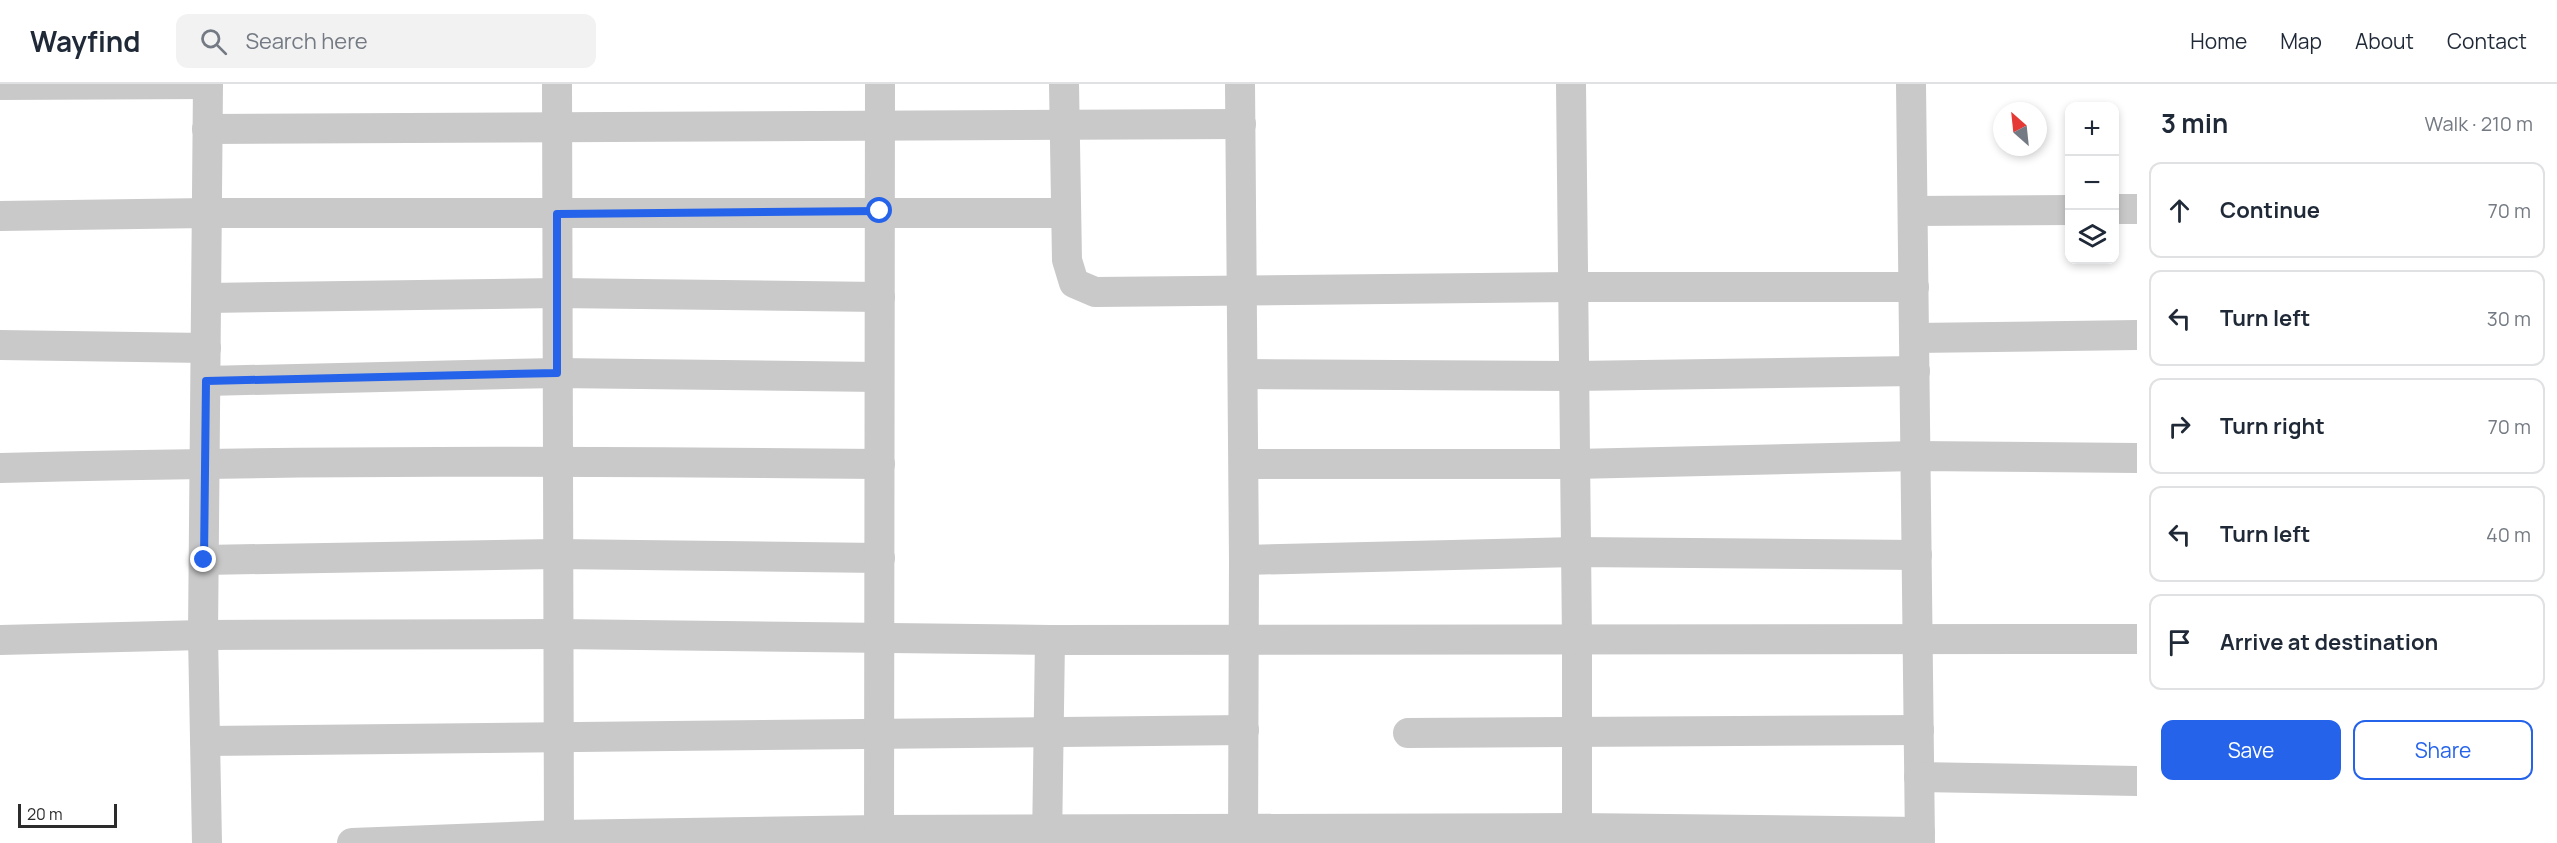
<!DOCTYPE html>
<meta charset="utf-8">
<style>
body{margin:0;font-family:Manrope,sans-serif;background:#f2f2f3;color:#1f2937}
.controls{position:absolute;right:18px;top:18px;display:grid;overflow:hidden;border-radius:12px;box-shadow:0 3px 9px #0003}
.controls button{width:54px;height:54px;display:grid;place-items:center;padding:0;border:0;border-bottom:2px solid #e0e1e3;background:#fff;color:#1f2937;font:30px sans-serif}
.compass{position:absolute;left:1993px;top:18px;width:54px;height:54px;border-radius:50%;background:#fff;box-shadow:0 3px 9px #0003;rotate:333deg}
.scale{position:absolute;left:18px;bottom:15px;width:99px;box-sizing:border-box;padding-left:6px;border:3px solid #2c2c2c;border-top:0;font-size:16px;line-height:21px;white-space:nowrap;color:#2c2c2c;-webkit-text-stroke:4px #fff;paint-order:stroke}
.stop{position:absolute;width:18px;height:18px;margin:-14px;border:4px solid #2563eb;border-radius:50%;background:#fff}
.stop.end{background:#2563eb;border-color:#fff;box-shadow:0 2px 6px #0008}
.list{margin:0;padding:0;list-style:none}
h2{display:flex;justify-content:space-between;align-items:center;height:78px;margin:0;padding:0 24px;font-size:26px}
h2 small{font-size:20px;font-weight:400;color:#747a83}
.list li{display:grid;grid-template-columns:39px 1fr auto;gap:18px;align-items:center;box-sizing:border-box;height:96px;margin:0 12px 12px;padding:0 12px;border:2px solid #e0e1e3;border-radius:12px}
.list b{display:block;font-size:22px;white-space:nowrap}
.list em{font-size:20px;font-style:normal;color:#747a83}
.actions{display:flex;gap:12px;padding:18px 24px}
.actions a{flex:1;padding:14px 0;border:2px solid #2563eb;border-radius:12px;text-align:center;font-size:21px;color:#2563eb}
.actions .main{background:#2563eb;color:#fff}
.icon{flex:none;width:33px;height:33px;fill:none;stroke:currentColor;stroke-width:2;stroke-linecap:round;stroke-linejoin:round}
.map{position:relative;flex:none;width:2137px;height:759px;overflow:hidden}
header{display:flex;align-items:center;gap:36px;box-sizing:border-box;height:84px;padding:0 30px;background:#fff;border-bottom:2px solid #e0e1e3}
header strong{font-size:28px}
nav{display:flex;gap:33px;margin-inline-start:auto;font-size:21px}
.search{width:420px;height:54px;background:#f2f2f3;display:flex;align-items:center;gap:15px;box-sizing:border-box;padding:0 21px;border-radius:12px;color:#747a83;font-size:22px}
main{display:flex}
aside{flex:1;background:#fff}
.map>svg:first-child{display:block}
</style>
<header>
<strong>Wayfind</strong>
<div class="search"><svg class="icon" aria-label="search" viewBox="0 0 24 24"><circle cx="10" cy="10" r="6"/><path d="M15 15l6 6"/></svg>Search here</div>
<nav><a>Home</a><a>Map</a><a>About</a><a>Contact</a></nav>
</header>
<main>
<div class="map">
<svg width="2137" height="759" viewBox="0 0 2137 759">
<rect width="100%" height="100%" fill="#fff"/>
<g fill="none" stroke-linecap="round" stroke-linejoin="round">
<g stroke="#c9c9c9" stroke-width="30">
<polyline points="557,0 559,759"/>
<polyline points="1064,0 1067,176 1074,199 1095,208 1573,203 1914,203"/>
<polyline points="1240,0 1244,476 1243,759"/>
<polyline points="1571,0 1577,556 1577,759"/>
<polyline points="1911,0 1920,759"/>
<polyline points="0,1 208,0"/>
<polyline points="207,45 1241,40"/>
<polyline points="2114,125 2137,125"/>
<polyline points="1913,127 2070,126"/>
<polyline points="0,132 207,129 1066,129"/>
<polyline points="207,214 557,209 880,213"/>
<polyline points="1914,254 2137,251"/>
<polyline points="0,261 206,264"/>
<polyline points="1243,290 1575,292 1915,287"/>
<polyline points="206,297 557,289 879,293"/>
<polyline points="1244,380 1575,380 1916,372 2137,374"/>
<path d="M 0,384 C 293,376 586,377 880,380"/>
<polyline points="204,476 556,470 880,474"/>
<polyline points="1244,476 1576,468 1917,471"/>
<polyline points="0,556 203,551 557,550 1050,556 2137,555"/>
<polyline points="1408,649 1919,646"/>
<polyline points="205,657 1244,646"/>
<polyline points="1919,693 2137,697"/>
<polyline points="207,759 203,551 208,0"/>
<polyline points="352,759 559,751 879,746 1577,744 1920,748"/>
<polyline points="879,759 880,0"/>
<polyline points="1047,759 1050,556"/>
</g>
</g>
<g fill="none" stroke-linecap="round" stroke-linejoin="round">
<polyline stroke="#2563eb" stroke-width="8" points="204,476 206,297 557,289 557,130 880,127"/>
</g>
</svg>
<div class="controls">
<button>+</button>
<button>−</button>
<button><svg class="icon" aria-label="layers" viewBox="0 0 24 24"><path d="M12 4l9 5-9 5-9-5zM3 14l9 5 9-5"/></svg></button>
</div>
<svg class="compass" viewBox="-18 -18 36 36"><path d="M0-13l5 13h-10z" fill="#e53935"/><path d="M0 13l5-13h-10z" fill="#747a83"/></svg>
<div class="scale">20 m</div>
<div class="stop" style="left:880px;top:127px"></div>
<div class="stop end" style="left:204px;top:476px"></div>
</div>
<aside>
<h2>3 min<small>Walk · 210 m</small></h2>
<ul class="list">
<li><svg class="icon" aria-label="ahead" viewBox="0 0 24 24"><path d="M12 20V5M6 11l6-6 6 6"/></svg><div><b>Continue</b></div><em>70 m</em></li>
<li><svg class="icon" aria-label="left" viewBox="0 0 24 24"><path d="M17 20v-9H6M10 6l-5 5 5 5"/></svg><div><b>Turn left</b></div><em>30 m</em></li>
<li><svg class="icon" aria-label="right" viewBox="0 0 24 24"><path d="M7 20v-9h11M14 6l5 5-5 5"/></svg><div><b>Turn right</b></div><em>70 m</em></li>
<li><svg class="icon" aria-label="left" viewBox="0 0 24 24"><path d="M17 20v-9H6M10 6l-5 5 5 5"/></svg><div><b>Turn left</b></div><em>40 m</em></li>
<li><svg class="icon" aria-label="arrive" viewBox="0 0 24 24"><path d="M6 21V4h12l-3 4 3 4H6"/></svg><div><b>Arrive at destination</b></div></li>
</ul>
<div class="actions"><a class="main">Save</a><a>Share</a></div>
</aside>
</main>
